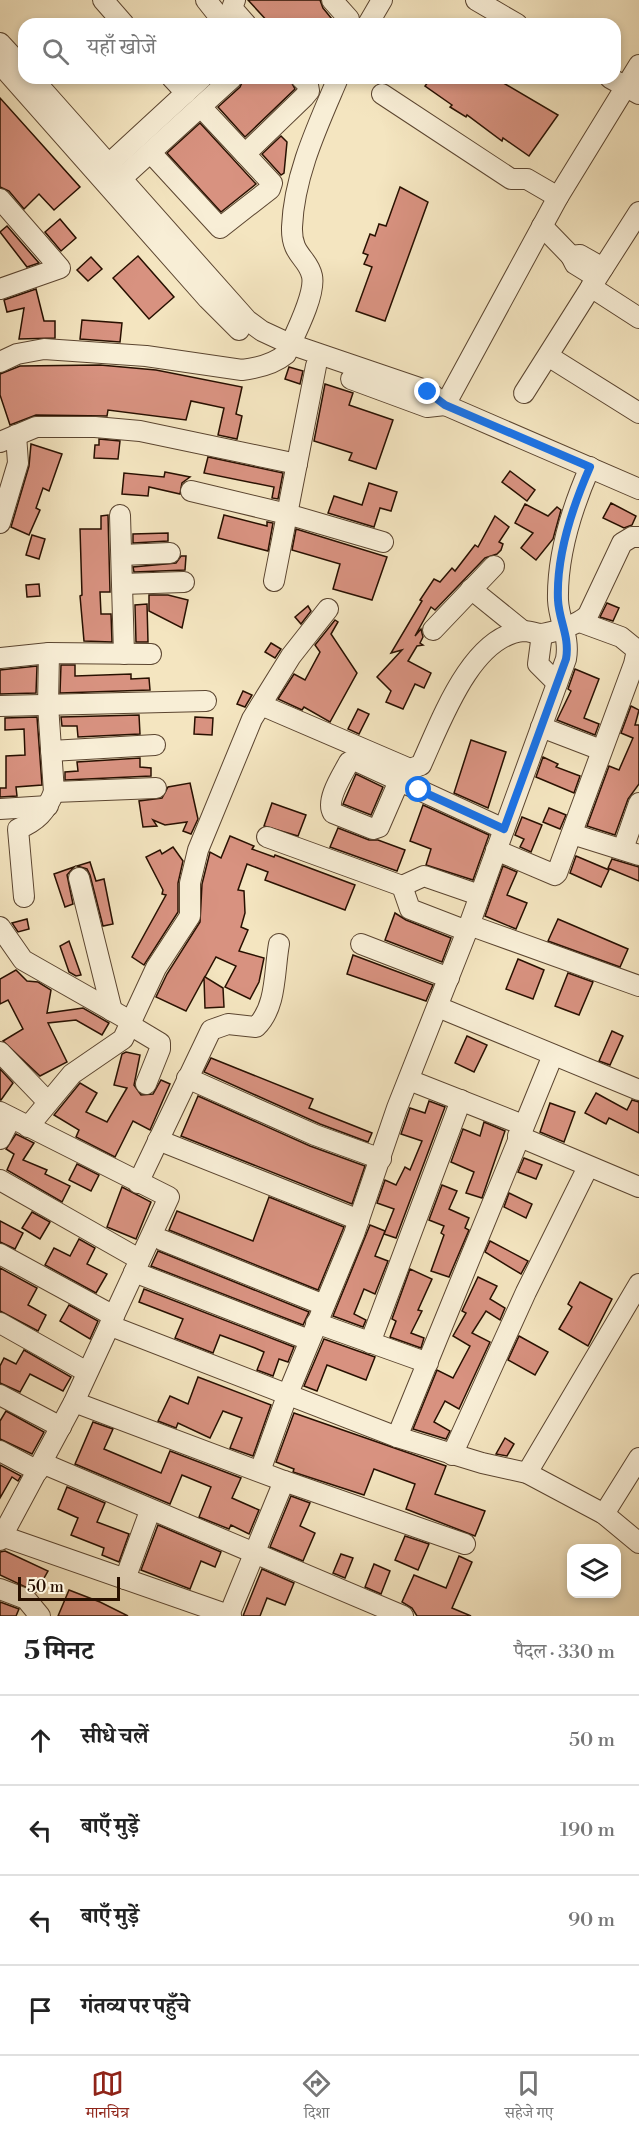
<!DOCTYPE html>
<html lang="hi">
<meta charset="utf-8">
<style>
body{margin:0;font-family:"Libre Bodoni","Noto Serif Devanagari",serif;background:#f6f6f6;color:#222}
.controls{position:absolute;right:18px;bottom:18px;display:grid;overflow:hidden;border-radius:12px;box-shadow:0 3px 9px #0003}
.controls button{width:54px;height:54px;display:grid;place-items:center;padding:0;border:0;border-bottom:2px solid #e0e0e0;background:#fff;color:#222;font:30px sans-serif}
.scale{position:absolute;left:18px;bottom:15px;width:102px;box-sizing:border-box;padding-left:6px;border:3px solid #281000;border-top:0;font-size:16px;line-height:21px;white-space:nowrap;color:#281000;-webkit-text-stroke:4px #f8eed6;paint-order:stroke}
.stop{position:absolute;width:18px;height:18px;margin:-14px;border:4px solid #1a73e8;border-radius:50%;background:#fff}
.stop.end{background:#1a73e8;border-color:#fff;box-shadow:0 2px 6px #0008}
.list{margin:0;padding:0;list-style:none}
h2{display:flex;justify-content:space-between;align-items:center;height:78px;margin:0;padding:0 24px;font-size:26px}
h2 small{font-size:20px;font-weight:400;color:#767676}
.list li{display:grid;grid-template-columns:39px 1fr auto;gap:18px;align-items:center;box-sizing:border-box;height:90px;padding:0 24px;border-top:2px solid #e0e0e0}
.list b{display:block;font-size:22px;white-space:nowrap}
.list em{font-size:20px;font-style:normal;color:#767676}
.icon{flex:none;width:33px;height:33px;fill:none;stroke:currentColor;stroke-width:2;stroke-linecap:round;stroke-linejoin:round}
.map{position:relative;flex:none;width:639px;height:1616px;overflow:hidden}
.search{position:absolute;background:#fff;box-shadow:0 3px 9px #0003;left:18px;right:18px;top:18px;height:66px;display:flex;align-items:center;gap:15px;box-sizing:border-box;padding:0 21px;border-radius:18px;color:#767676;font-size:22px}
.sheet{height:438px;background:#fff}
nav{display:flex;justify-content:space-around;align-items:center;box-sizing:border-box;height:84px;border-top:2px solid #e0e0e0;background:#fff;font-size:16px;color:#767676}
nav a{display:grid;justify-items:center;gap:3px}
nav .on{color:#8f2418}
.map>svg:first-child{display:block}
</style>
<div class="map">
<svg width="639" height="1616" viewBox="0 0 639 1616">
<rect width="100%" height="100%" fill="#f4e5c0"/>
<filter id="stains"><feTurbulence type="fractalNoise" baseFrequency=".00333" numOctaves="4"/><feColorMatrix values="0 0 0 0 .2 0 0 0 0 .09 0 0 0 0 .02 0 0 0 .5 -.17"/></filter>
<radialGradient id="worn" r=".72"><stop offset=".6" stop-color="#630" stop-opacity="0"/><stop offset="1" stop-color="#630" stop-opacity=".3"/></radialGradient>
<g fill="#d89280" stroke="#281000" stroke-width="1.5">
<polygon points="248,0 320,0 323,8 336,24 270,24"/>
<polygon points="244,78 289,78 295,89 245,137 218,107 240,87"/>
<polygon points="431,78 495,78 558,115 529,156 503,138 502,141 467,115 466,117 450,107 452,105 425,86"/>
<polygon points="0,98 80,187 54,210 39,194 24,209 9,191 0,187"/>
<polygon points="200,123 256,184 221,212 167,153"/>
<polygon points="281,136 287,142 284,173 281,175 262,154"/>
<polygon points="400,187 428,202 385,321 356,311 372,267 364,264 368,255 363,253 370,234 375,236 379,224 386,226"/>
<polygon points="60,219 76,238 61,251 45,232"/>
<polygon points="7,226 39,263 27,267 0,232"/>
<polygon points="138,256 174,297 149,319 113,278"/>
<polygon points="91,257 102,269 88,281 77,270"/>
<polygon points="36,289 44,321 55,321 55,338 19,339 24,308 7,312 4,300"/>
<polygon points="82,320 122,323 120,342 80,339"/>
<polygon points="100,365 156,370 242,387 236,414 242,416 237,439 218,435 224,408 191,401 186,420 108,410 107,416 36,415 10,425 0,395 0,374 20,366"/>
<polygon points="289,367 303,371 300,384 285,379"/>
<polygon points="325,384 353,393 349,405 393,420 376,469 349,460 352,453 314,441"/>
<polygon points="99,439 120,441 118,459 94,458 95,445 99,445"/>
<polygon points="31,444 62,454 49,491 43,488 36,508 40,510 29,535 11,527 29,466"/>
<polygon points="208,457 283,473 278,499 272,498 274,487 204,473"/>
<polygon points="510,471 535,490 527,501 502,482"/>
<polygon points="165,472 190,477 182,483 180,494 149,487 148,496 122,494 124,473 164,477"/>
<polygon points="369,483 397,492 391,511 380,508 374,527 328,513 334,496 362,505"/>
<polygon points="611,503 636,516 632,525 624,528 603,518"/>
<polygon points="525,504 548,516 557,507 561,510 553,539 536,560 521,548 533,533 515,523"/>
<polygon points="108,515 110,592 100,592 101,614 111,614 112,642 84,641 80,596 82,595 80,529 101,529 101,516"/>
<polygon points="224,515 267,526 267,522 273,523 268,551 218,538"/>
<polygon points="495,516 509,527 499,542 503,544 501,550 497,554 485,558 435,610 431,607 415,636 421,629 423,637 420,643 423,645 417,646 408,661 431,673 424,688 415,684 403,709 386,702 391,691 377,677 402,650 391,653 422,601 420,600 434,579 440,582 452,568 455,571 475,545 478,547"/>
<polygon points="296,529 387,557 372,600 333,589 340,564 292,550"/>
<polygon points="168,533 168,541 133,543 133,534"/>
<polygon points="32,535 45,539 39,559 26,555"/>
<polygon points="181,556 186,556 185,570 134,572 133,567 176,563"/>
<polygon points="39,584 40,596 27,597 26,585"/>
<polygon points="149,595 168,595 188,600 182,628 149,611"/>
<polygon points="607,603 619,608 613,621 600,617"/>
<polygon points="147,604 148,642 136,642 135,605"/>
<polygon points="308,606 311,611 301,624 295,617"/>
<polygon points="335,620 338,622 331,634 357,673 330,722 304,707 302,710 278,699 294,674 305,680 320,652 315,645"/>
<polygon points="271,643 281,649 275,658 265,652"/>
<polygon points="61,665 75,665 75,676 131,674 131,679 149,678 150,690 60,693"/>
<polygon points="37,666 36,693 0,694 0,670"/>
<polygon points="575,669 599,679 584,718 599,724 595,735 557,720 571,691 568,689"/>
<polygon points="243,691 252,695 245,707 237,704"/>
<polygon points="631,706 639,710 635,725 639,725 639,784 628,799 615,835 587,826 609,766 619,770 633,738 621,733"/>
<polygon points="358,709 369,714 359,734 348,729"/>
<polygon points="139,715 140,734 78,737 77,726 62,726 61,717"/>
<polygon points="37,717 42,785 16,787 17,796 0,797 0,788 6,788 6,756 25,755 24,729 5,730 5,718"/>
<polygon points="195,717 213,718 212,735 194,734"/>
<polygon points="471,740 506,752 488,808 454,793"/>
<polygon points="543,757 558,764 556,767 580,776 574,793 536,777"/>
<polygon points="140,758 140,767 151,768 151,776 65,780 65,772 78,771 77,762"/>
<polygon points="356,774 383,787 371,815 343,804"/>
<polygon points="190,783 198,819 191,834 183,831 187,822 165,825 153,820 157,826 143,827 139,801 162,798 168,787"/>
<polygon points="272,803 306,815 298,836 264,826"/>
<polygon points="423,805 489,835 473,880 426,865 431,849 410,841"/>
<polygon points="549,808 566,815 560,829 543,822"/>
<polygon points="522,817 542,825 531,852 520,847 524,839 515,835"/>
<polygon points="338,828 369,840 378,840 405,850 397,871 330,847"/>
<polygon points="230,836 254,846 252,849 274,857 275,855 355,885 345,910 265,880 268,872 247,864 238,890 244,891 245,913 241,927 248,930 239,951 264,958 259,982 250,999 225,987 236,966 216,957 205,977 223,988 224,1007 205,1008 204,978 186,1011 156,997 167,974 200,922 202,884 210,852 221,858"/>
<polygon points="173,847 183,861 178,883 178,912 144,965 132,957 166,895 162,894 163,890 146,857 160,850 162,854"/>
<polygon points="576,856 609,870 601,887 570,873"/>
<polygon points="612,859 639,867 639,881 608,868"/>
<polygon points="90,862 96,881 104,879 113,924 103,926 90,875 87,869 77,866"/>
<polygon points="503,866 517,872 507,895 527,903 516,929 485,916"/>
<polygon points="74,867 67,875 73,904 65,907 54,874"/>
<polygon points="395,913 406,920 451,938 442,962 385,940"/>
<polygon points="27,919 29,929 18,932 12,923"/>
<polygon points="558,919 628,949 620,967 548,941"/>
<polygon points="69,941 81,975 76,976 69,972 60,946"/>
<polygon points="353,955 433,985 426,1001 347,974"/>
<polygon points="518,959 544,970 533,999 506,989"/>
<polygon points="16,970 27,981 38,982 51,990 47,1013 83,1008 109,1023 102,1035 76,1020 48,1023 67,1062 40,1076 3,1041 23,1029 8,1000 0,1004 0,979"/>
<polygon points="568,973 593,982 579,1015 555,1006"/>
<polygon points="612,1031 623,1036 610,1065 599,1061"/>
<polygon points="467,1036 487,1045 474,1072 455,1063"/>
<polygon points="126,1052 140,1055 134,1085 141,1095 153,1094 161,1080 170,1084 150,1130 133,1121 115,1157 76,1137 79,1130 54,1115 80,1083 97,1093 86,1112 107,1122 127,1088 114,1085 122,1054"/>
<polygon points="211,1058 313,1099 309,1108 372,1133 368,1142 320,1124 204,1072"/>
<polygon points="0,1069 13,1083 1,1100 0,1100"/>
<polygon points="596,1093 627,1110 632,1100 639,1102 639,1133 609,1118 606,1124 585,1113"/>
<polygon points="198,1096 310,1146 365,1166 352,1204 181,1136"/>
<polygon points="429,1101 445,1107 396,1238 384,1234 394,1209 377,1203 385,1180 396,1185 405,1167 410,1170 422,1141 401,1134 410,1108 425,1113"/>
<polygon points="550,1103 575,1112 564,1142 540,1132"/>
<polygon points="484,1122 505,1131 482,1198 466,1193 474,1172 451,1162 463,1129 480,1136"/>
<polygon points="16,1134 34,1143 23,1160 47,1170 45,1174 70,1186 62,1202 7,1170 14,1154 6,1149"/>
<polygon points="524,1158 542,1165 536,1179 518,1172"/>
<polygon points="77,1164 99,1175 91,1191 69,1180"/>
<polygon points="442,1185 457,1191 449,1209 469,1218 465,1228 469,1230 449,1277 431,1271 444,1235 441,1233 444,1226 429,1220"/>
<polygon points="122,1187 151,1202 136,1239 107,1227"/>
<polygon points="509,1193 532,1204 526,1218 504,1207"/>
<polygon points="269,1197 344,1227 318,1290 169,1230 177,1211 253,1241"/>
<polygon points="32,1212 50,1222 40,1239 22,1228"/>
<polygon points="0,1221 23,1233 15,1249 0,1242"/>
<polygon points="370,1225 385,1231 375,1256 388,1261 375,1294 364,1289 354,1314 366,1320 363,1327 333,1316"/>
<polygon points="79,1239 95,1248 87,1264 107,1274 96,1293 45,1265 54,1248 70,1256"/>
<polygon points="490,1241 528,1261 521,1274 485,1252"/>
<polygon points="158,1251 309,1312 303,1325 151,1266"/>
<polygon points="0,1268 37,1288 28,1305 46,1315 38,1331 0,1311"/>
<polygon points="410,1269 432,1279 418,1310 422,1311 411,1333 424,1338 421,1348 390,1337 396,1321 392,1319"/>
<polygon points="478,1277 497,1286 490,1299 505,1308 500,1320 486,1311 472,1333 490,1342 459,1409 445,1401 434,1422 450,1431 446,1439 413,1429 437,1370 453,1378 470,1346 453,1336 466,1313 462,1311"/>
<polygon points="580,1282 612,1299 588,1346 559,1329 572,1307 568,1304"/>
<polygon points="144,1289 294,1347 288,1362 279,1359 273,1376 257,1370 264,1352 255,1348 220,1335 213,1353 175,1338 183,1319 139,1302"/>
<polygon points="69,1305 98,1321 90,1339 60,1321"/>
<polygon points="519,1336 548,1352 535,1375 508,1360"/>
<polygon points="324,1339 375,1357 366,1380 327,1365 317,1391 304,1386"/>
<polygon points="24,1350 71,1377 63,1391 30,1374 20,1392 0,1383 0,1366 4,1358 16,1364"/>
<polygon points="198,1377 271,1405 253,1456 230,1448 242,1418 223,1411 210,1438 178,1423 176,1428 158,1421 170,1396 188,1404"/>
<polygon points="6,1411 44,1432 32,1454 0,1439 0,1421"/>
<polygon points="294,1413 446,1466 435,1494 485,1511 475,1536 406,1509 415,1484 374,1469 364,1495 293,1472 294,1469 276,1462"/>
<polygon points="93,1422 113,1429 104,1449 161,1473 170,1451 241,1478 232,1498 259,1510 249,1534 231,1525 229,1529 199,1517 211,1487 182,1475 170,1504 75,1464"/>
<polygon points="505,1438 514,1444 507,1456 496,1454"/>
<polygon points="0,1465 21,1476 18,1481 12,1477 0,1498"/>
<polygon points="67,1487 105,1503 97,1522 129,1534 119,1562 102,1555 104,1548 71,1535 78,1518 58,1509"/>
<polygon points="291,1496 310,1503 300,1526 315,1533 303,1561 270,1547"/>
<polygon points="158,1525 221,1552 215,1567 201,1561 190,1589 141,1570"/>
<polygon points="405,1536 429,1544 418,1570 395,1560"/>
<polygon points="5,1551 48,1571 36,1592 0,1575 0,1552"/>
<polygon points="341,1554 353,1558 345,1578 333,1573"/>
<polygon points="459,1556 472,1562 452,1608 471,1616 417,1616 412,1608 402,1602 414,1575 446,1588"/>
<polygon points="374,1564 390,1571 381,1594 365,1587"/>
<polygon points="262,1569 294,1583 285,1605 267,1598 260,1616 243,1616"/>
<polygon points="69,1590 100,1602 128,1616 58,1616"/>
<polygon points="0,1602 19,1609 16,1616 0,1616"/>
</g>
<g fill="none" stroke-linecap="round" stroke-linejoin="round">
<defs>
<g id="minor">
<polyline points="103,0 124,24"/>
<polyline points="206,0 225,24"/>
<polyline points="235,0 232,8 246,24"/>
<polyline points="332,0 349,19 348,24"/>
<polyline points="476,0 517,24"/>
<polyline points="368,24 382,0"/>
<polyline points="0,43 24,69"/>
<polyline points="0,64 208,299 239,330"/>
<polyline points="32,78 247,320 262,331 290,344 428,391 445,405 639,489"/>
<polyline points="172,78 186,93"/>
<polyline points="610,78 639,94"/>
<polyline points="382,94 511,179 527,179 558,197"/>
<polyline points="151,153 220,228 270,189 272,183 201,107"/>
<polyline points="245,154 304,97 309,91 308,85 301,78"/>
<polyline points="100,172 202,78"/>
<polyline points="123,177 232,78"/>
<polyline points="0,199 60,268 0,289"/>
<polyline points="639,212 591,287 639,318"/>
<polyline points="542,226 571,256"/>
<polyline points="596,277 575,264 571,256 580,255 603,268"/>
<polyline points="548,356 639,413"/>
<path d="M 0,362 L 17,354 L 44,349 L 146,356 L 242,370 C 258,368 274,364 286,354 C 294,336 316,295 312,276 C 308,257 291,256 292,227 C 294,175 318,125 338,78"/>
<polyline points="351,379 427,407 445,405"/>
<polyline points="524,393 591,287"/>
<polyline points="445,405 558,197 639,65"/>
<polyline points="0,442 36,427 95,427 140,431 297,464"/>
<polyline points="191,491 287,514 383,542"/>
<polyline points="120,515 124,654"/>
<polyline points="0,523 18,463 16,435"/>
<polyline points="122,555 170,553"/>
<polyline points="274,581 316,366"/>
<polyline points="122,584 184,582"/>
<polyline points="471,589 523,631"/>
<polyline points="433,630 494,566"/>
<polyline points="542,634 538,664 557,683"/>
<polyline points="49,653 48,705 54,792 156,788"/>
<polyline points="0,658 49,653 151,654"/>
<path d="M 261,705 L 410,769 L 421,765 C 440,724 471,635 524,631 C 530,631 536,634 542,634 C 555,632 579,624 588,615 L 622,543 L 632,537 L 639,537"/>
<polyline points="0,706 206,701"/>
<polyline points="541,727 601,750"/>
<polyline points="51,751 155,745"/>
<path d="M 399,781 L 379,827 L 373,829 L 333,813 C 325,800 343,774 349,762 L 354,760 L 504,829"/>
<polyline points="0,809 48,806"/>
<polyline points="572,834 639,855"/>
<polyline points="267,837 402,886 410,909 467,931"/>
<polyline points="623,849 639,803"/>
<polyline points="496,850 555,875 557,873 634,664 637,650 621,637 580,622"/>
<polyline points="79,878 112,1011"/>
<polyline points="402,886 424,876 479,895"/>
<path d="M 24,897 L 18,829 C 37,821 46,812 54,792"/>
<polyline points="469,925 639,986"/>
<polyline points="0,927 23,960 132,1022"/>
<polyline points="361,944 449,978"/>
<polyline points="438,1007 639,1090"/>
<polyline points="130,1025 160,1043 160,1049 146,1084"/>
<polyline points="0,1052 47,1101"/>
<polyline points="187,1078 315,1135 381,1159"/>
<polyline points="409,1080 523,1125"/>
<polyline points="0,1112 169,1197 74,1402 0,1540"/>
<polyline points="28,1127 72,1074 123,1039 156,968 190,916 190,883 198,850 252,719 291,656 328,609"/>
<polyline points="518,1136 639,1187"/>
<polyline points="0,1139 11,1118"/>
<polyline points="158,1140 359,1220"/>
<polyline points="0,1180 139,1259"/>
<path d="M 138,1183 L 211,1030 L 228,1024 L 256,1027 C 277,1007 274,971 279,944"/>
<polyline points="162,1240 324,1305"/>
<polyline points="0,1254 114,1316"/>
<polyline points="134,1272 309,1340"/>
<polyline points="0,1323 87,1372"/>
<polyline points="316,1323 428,1363"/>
<polyline points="111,1326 397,1437 482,1463 527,1473 604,1514 639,1543"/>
<polyline points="370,1343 461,1100"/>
<polyline points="0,1395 61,1427"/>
<polyline points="74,1402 284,1481 465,1544"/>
<polyline points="397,1437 553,1055"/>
<polyline points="0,1451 38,1471"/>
<polyline points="452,1455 526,1292 588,1167"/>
<polyline points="42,1463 403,1616"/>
<path d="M 260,1471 L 287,1396 L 354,1234 L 397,1108 L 467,931 L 566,659 C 570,637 559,621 558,600 C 557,554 572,508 590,467"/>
<polyline points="527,1473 639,1284"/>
<polyline points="604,1514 639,1458"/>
<polyline points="2,1536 231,1616"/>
<polyline points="125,1579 150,1511"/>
<polyline points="0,1589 26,1599 40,1616"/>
<polyline points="229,1615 284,1481"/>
</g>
</defs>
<use href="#minor" stroke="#5b4530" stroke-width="22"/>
<use href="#minor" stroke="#f8eed6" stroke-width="20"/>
</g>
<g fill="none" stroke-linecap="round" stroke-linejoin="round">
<path stroke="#1a73e8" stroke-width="8" d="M 419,790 L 504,829 L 566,659 C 570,637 559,621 558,600 C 556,555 572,508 590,467 L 445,405 L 428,392"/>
</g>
<rect width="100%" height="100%" filter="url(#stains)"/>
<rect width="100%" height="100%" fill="url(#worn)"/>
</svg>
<div class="controls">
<button><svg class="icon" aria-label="layers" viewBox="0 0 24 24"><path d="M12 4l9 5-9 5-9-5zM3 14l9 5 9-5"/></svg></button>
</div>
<div class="scale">50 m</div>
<div class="stop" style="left:419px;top:790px"></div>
<div class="stop end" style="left:428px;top:392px"></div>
<div class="search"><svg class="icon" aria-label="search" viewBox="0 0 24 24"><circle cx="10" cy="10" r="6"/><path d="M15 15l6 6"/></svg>यहाँ खोजें</div>
</div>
<section class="sheet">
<h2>5 मिनट<small>पैदल · 330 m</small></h2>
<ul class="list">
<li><svg class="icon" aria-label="ahead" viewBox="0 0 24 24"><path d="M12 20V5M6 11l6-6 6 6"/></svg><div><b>सीधे चलें</b></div><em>50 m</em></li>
<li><svg class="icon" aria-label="left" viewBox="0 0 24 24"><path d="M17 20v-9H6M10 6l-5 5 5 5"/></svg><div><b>बाएँ मुड़ें</b></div><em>190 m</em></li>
<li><svg class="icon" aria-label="left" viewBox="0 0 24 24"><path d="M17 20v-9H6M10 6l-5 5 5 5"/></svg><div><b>बाएँ मुड़ें</b></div><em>90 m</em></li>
<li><svg class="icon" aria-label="arrive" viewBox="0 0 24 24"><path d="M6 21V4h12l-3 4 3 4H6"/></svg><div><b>गंतव्य पर पहुँचे</b></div></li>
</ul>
</section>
<nav>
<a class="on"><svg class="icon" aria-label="map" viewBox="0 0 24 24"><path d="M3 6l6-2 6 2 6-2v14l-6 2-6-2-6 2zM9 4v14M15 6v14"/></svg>मानचित्र</a>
<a><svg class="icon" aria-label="directions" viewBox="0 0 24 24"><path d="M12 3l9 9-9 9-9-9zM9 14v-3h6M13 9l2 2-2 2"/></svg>दिशा</a>
<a><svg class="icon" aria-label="saved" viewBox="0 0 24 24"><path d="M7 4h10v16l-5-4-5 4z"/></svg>सहेजे गए</a>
</nav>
